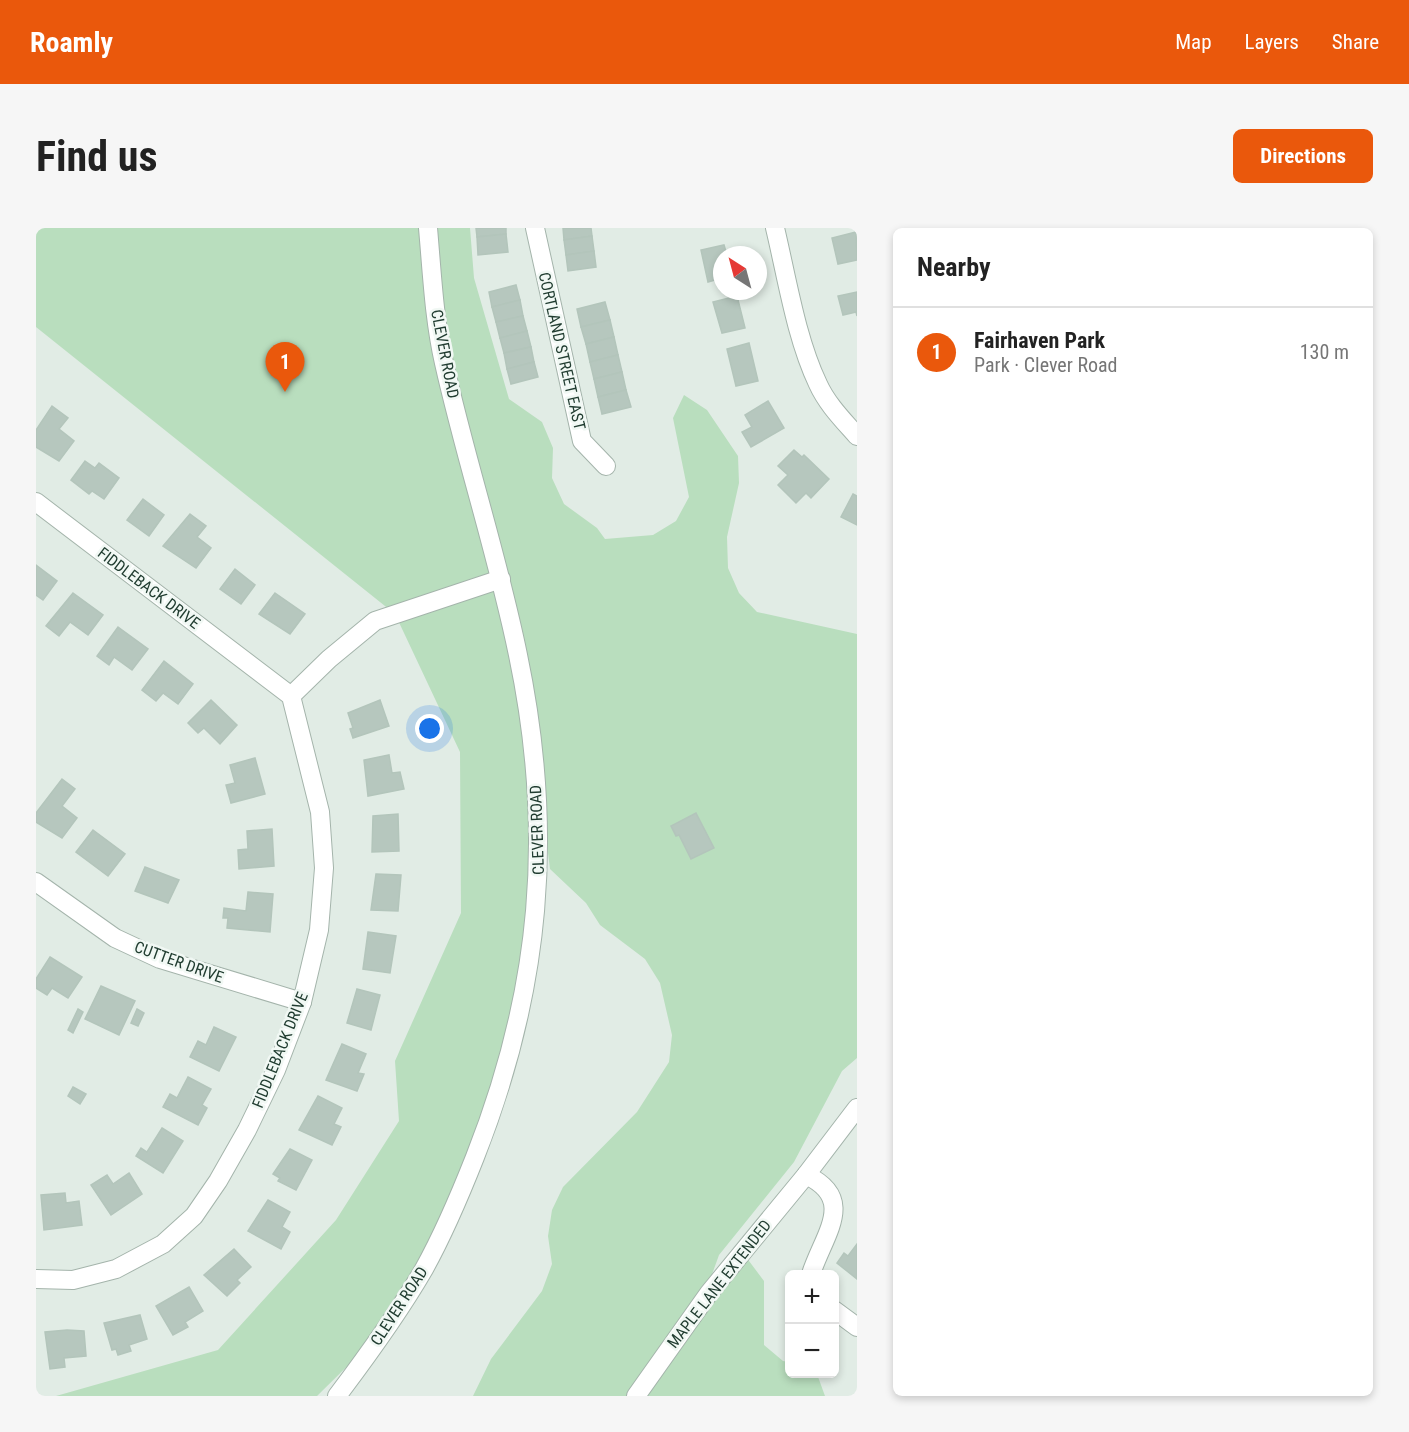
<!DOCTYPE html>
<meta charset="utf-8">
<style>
body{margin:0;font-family:"Roboto Condensed",sans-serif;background:#f6f6f6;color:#222}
.controls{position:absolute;right:18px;bottom:18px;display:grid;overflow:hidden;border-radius:9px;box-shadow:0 3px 9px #0003}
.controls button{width:54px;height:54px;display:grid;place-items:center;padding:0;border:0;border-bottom:2px solid #e0e0e0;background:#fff;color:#222;font:30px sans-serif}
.compass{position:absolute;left:677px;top:18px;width:54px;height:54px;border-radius:50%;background:#fff;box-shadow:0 3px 9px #0003;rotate:324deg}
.you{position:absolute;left:394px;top:501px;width:21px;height:21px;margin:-15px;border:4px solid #fff;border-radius:50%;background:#1a73e8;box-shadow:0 0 0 9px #1a73e833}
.badge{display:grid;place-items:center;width:39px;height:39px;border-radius:50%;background:#ea580c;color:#fff;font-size:20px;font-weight:700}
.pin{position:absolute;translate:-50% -50px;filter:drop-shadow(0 2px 3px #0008)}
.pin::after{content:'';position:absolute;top:32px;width:21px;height:18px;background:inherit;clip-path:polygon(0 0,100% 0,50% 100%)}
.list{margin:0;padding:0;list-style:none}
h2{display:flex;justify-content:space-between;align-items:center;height:78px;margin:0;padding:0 24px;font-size:26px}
h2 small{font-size:20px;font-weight:400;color:#767676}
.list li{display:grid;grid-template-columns:39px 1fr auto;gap:18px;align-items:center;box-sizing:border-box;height:90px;padding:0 24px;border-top:2px solid #e0e0e0}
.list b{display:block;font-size:22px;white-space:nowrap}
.list p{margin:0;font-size:20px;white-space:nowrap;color:#767676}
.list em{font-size:20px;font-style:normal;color:#767676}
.map{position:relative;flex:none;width:821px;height:1168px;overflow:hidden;border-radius:9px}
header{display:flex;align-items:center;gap:36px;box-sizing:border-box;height:84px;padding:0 30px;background:#ea580c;color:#fff}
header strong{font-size:28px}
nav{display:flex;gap:33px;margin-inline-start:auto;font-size:21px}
.intro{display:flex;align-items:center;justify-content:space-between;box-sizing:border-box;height:144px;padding:0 36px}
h1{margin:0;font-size:42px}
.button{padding:15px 27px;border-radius:9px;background:#ea580c;color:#fff;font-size:21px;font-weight:700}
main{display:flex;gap:36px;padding:0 36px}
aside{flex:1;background:#fff;border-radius:9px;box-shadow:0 3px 9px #0003}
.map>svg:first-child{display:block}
</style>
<header>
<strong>Roamly</strong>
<nav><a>Map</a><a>Layers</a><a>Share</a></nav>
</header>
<div class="intro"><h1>Find us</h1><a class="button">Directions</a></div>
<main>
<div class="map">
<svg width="821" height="1168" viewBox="0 0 821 1168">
<rect width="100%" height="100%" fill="#e1ece5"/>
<g fill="#b9debe">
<polygon points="0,0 392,0 398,68 465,351 359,386 0,99"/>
<polygon points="399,0 434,0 438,50 473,171 506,194 517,220 516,250 528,276 561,300 569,311 617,307 640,293 653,269 637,190 648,167 671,182 702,228 703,255 691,309 692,340 703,365 721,384 821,406 821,830 806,843 758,934 683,1027 670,1063 595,1168 437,1168 455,1131 506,1063 516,1036 512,1008 516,982 527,959 601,884 633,834 636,807 624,755 609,731 564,697 550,675 514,641 497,506 412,127"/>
<polygon points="464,353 501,583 482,790 418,978 349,1101 281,1168 20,1168 182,1122 300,992 363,893 359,833 425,685 424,524 360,388"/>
<polygon points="707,1025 728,1053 728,1117 747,1133 753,1134 754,1146 781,1146 789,1168 604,1168"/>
</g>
<g fill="#b6c7be" stroke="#b3c5bb" stroke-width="1.5">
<polygon points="440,0 470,0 470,6 441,9"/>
<polygon points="527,0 555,0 556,8 528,12"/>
<polygon points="820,4 821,32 802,36 796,10"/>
<polygon points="470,6 472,24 442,27 441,9"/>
<polygon points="556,8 558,23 530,27 528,12"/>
<polygon points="688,17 691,27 686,27 686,50 672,54 665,22"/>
<polygon points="558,23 560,39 532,43 530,27"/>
<polygon points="480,57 484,72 456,79 453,64"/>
<polygon points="821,64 821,88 820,84 807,87 802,68"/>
<polygon points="701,68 709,100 686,105 677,74"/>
<polygon points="484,72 487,88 460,94 456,79"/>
<polygon points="569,74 574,92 545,99 541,81"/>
<polygon points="487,88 491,103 464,110 460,94"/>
<polygon points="574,92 578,109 550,116 545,99"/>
<polygon points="491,103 495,119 468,125 464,110"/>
<polygon points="578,109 582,127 554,134 550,116"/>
<polygon points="713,115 722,153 700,158 691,121"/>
<polygon points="495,119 498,134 471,141 468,125"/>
<polygon points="582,127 586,144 558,151 554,134"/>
<polygon points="498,134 502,149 475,156 471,141"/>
<polygon points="586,144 590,162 562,169 558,151"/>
<polygon points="590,162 595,179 566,186 562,169"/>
<polygon points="732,173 748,200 715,219 706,204 716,199 709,187"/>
<polygon points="16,178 32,190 23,201 38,213 23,233 0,219 0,202"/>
<polygon points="758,222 766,229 768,227 793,251 775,270 770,265 760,275 742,257 752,247 742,238"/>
<polygon points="49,233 59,240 63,235 83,250 68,271 56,263 53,266 35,252"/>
<polygon points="817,266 821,268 821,297 805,289"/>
<polygon points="107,271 128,287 113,308 91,292"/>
<polygon points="154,286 170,298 161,309 175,320 160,340 127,318"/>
<polygon points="0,337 21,353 7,372 0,367"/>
<polygon points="199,341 219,357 205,376 184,361"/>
<polygon points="37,365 67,387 52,407 34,394 23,408 10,398"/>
<polygon points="239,365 269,386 254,406 223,386"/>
<polygon points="82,399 112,421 96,442 78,429 73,437 61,428"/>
<polygon points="128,433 157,456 142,476 127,465 120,473 106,462"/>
<polygon points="175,472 201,497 184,516 168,500 162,505 152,495"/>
<polygon points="344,472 353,498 317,510 314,501 317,500 312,485"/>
<polygon points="353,527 356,545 364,544 368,561 332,568 328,532"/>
<polygon points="219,530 229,566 195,575 190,557 199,555 194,537"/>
<polygon points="26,551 39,561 26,578 41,590 26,610 0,594 0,585"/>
<polygon points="660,585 678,620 655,631 643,607 640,608 635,598"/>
<polygon points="362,586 363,623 336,624 337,588"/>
<polygon points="236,601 238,638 203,641 202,622 212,621 211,603"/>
<polygon points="57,602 89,626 72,648 40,624"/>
<polygon points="109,639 143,652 132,675 99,663"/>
<polygon points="340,646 365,647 362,683 335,682"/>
<polygon points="212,664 237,666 234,704 191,700 192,690 187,690 188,680 210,683"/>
<polygon points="332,704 360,708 354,745 327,741"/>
<polygon points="14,729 46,749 32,770 16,760 11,767 0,760 0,751"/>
<polygon points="65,758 99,773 83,807 49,791"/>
<polygon points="321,761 344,767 335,802 311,795"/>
<polygon points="42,781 47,784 37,805 32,802"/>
<polygon points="101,781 108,785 102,798 95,795"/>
<polygon points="178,799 200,809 183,843 154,829 162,813 170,817"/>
<polygon points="306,816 330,826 322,845 328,846 321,863 290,852"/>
<polygon points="152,849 175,861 166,877 171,880 162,897 127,879 134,866 141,870"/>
<polygon points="37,859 50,866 44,876 32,868"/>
<polygon points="282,868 306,880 298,896 305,899 296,917 263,902"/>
<polygon points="126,900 147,913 127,945 100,928 105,920 111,924"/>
<polygon points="254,921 276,932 260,962 242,953 244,950 237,946"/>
<polygon points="93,945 106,966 75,987 55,957 71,947 77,956"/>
<polygon points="29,965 30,975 43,973 46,997 8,1002 5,967"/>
<polygon points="232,972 254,984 246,999 254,1004 245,1021 212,1003"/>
<polygon points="821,1016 821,1051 801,1035 808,1025 812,1028"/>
<polygon points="198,1021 215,1039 201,1052 204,1055 191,1068 168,1047"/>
<polygon points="153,1059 167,1083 149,1094 152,1099 137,1107 120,1078"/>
<polygon points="104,1087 111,1111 93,1117 95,1123 82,1127 80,1121 76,1122 68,1095"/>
<polygon points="31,1102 48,1103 50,1128 28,1130 29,1139 14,1141 9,1104"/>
</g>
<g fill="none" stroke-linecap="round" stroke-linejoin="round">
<defs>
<g id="minor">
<polyline points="499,0 546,213 570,238"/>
<path d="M 739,0 C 751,50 760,110 782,156 C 791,176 807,192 821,208"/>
<polyline points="0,274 255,468 284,584 288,640 283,702 266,774 240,842 211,902 182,953 158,988 127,1016 80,1041 37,1052 0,1051"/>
<polyline points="255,468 293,431 339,393 465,351"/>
<polyline points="0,654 79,710 124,731 266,774"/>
<path d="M 770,947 C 821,971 788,1006 775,1046"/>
<polyline points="798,1082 821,1099"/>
<path d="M 301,1168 C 332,1127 362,1086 388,1041 C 408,1005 424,967 439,929 C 505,762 519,604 482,427 C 462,329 430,233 408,135 C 398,91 396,45 392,0"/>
<polyline points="600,1168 673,1065 770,947 821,880"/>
</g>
</defs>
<use href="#minor" stroke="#a4b4ab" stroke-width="20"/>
<use href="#minor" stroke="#fff" stroke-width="18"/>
</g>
<g text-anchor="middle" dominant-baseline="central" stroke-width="5" stroke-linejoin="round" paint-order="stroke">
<g font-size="16" fill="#213d31" stroke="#f1f8f4">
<text transform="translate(526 123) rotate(77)">CORTLAND STREET EAST</text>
<text transform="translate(409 126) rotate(79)">CLEVER ROAD</text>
<text transform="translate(113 360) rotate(37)">FIDDLEBACK DRIVE</text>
<text transform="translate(501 602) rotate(-92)">CLEVER ROAD</text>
<text transform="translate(143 734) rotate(20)">CUTTER DRIVE</text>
<text transform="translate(244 822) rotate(-68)">FIDDLEBACK DRIVE</text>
<text transform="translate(683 1056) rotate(-52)">MAPLE LANE EXTENDED</text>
<text transform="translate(363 1078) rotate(-57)">CLEVER ROAD</text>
</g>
</g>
</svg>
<div class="controls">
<button>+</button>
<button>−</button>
</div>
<svg class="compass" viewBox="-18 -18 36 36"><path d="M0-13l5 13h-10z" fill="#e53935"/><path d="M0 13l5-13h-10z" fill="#767676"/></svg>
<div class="you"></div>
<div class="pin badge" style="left:249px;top:164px">1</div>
</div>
<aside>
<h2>Nearby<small></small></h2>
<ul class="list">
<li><span class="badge">1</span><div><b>Fairhaven Park</b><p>Park · Clever Road</p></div><em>130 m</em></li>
</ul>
</aside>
</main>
